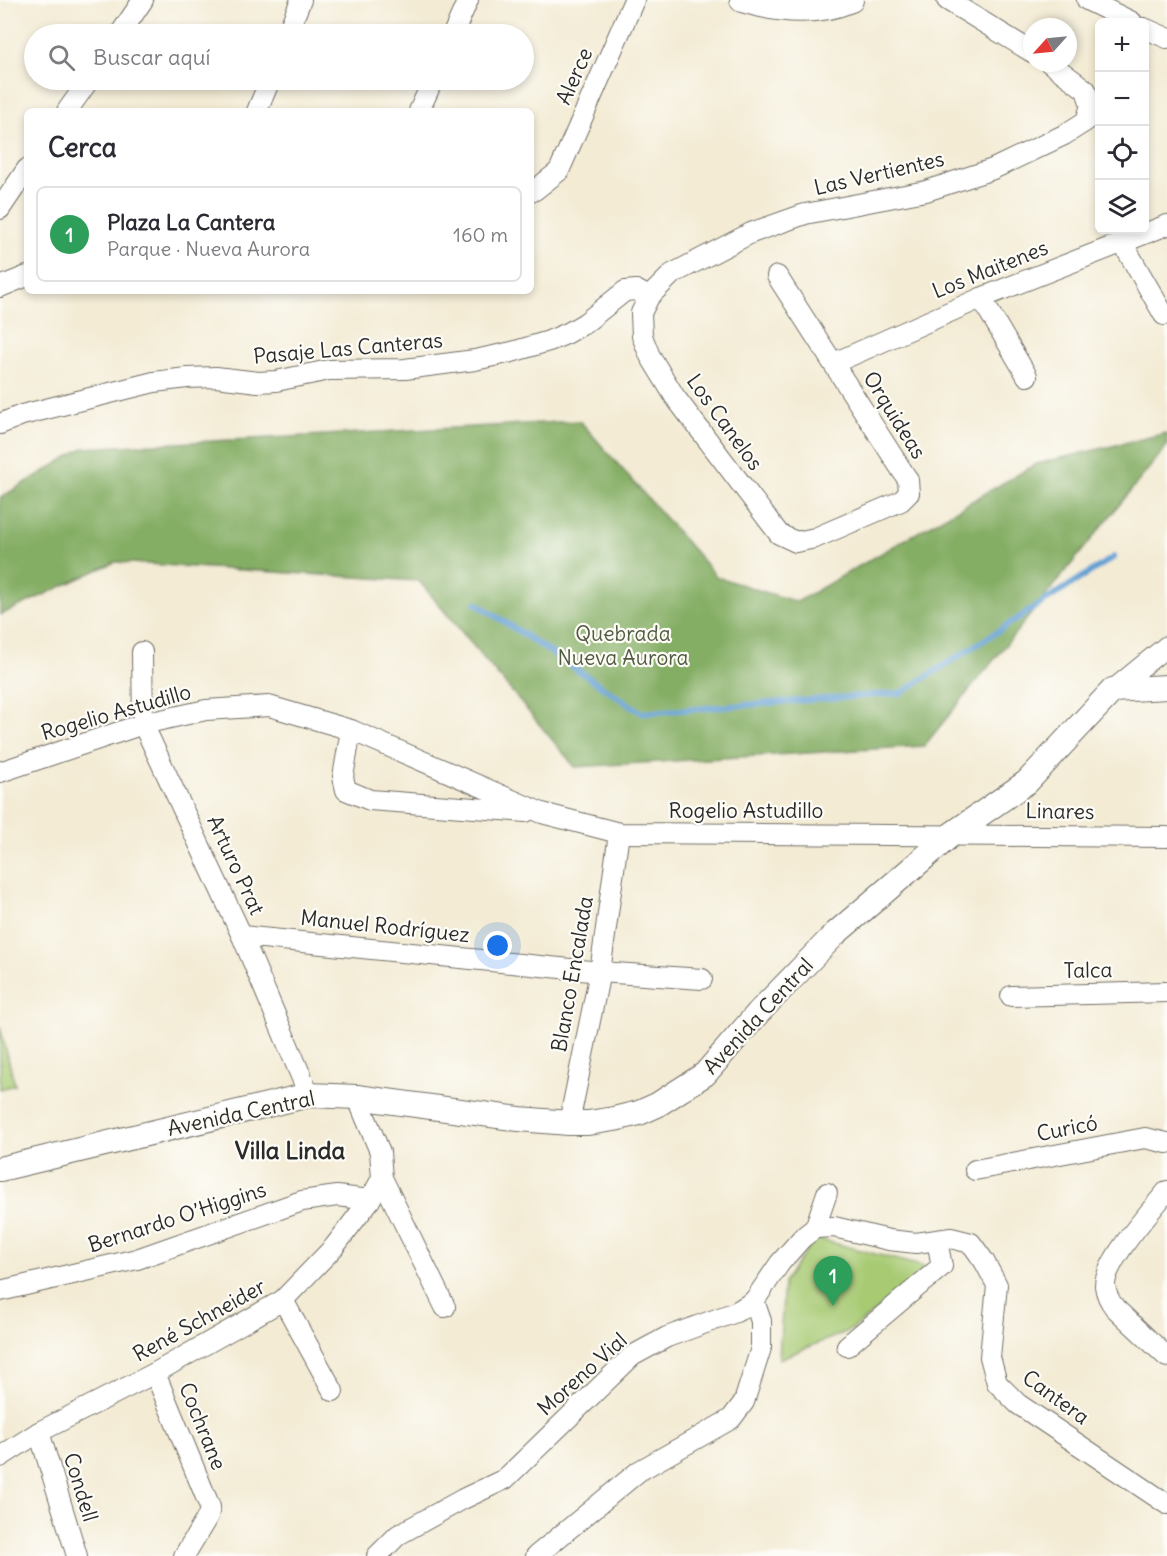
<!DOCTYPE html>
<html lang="es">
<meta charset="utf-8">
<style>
body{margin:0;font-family:Delius,sans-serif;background:#f7f7f7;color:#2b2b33}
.controls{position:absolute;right:18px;top:18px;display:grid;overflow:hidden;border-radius:9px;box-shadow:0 3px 9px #0003}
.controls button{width:54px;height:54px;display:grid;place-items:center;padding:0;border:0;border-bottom:2px solid #e1e1e2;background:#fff;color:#2b2b33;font:30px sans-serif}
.compass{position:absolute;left:1023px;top:18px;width:54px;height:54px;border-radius:50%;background:#fff;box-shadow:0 3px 9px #0003;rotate:243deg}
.you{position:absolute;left:498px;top:946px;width:21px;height:21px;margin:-15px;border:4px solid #fff;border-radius:50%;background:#1a73e8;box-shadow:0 0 0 9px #1a73e833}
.badge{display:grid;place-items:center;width:39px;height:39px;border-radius:50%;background:#0b8043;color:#fff;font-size:20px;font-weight:700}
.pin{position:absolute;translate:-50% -50px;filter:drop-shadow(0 2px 3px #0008)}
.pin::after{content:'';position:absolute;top:32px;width:21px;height:18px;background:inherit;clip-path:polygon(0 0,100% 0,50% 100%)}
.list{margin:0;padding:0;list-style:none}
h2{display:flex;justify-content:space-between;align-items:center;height:78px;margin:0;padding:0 24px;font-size:26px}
h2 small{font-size:20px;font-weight:400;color:#7c7c81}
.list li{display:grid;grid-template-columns:39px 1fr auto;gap:18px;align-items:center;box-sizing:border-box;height:96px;margin:0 12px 12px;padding:0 12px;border:2px solid #e1e1e2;border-radius:9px}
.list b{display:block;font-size:22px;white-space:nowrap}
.list p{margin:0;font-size:20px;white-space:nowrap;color:#7c7c81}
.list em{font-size:20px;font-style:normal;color:#7c7c81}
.icon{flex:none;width:33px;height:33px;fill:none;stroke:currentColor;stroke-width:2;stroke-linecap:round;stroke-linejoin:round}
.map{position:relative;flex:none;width:1167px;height:1556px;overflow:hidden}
.search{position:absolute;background:#fff;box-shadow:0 3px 9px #0003;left:24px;top:24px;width:510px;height:66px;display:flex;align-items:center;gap:15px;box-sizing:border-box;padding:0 21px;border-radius:33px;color:#7c7c81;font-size:22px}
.panel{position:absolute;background:#fff;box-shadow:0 3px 9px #0003;left:24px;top:108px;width:510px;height:186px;border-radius:9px}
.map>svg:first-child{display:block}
</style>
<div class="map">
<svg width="1167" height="1556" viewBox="0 0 1167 1556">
<rect width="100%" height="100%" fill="#fdfcf7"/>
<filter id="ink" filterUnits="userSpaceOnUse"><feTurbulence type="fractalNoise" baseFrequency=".0167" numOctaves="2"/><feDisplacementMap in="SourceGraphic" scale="12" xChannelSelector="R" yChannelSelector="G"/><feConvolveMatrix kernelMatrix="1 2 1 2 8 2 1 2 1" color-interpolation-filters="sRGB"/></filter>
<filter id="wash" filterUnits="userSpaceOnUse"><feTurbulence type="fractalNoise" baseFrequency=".008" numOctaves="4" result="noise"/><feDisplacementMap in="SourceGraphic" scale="24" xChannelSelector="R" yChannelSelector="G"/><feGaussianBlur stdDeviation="1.35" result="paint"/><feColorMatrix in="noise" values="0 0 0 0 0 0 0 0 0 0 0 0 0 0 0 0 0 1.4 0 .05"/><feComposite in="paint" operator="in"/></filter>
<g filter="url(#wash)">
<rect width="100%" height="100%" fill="#f3ebd4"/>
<g fill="#a7ca73" stroke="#697a4f" stroke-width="1.5">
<polygon points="0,1027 15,1085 0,1089"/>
<polygon points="815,1238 929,1268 853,1329 779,1359 784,1282"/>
</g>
<polygon fill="#85ae65" stroke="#586c48" stroke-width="1.5" points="580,421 717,577 797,602 1036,464 1167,433 1167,446 924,746 575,767 419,581 115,562 0,615 0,498 83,448"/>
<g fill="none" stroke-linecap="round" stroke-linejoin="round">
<polyline stroke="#629fd3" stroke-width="6" points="476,603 642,713 901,693 1114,557"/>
</g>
</g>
<g filter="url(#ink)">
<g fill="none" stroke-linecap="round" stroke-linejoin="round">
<defs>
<g id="minor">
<polyline points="947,0 1032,52"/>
<polyline points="1087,0 1132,22"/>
<polyline points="1144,28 1167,38"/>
<polyline points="120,34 143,0"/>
<polyline points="287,34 301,0"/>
<polyline points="453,34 468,0"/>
<polyline points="67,111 89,80"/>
<polyline points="257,111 270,80"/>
<polyline points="419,111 433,80"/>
<polyline points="531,192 535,190 559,171 634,0"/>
<polyline points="0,209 27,169"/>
<polyline points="1122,242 1164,315"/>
<polyline points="777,276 908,480 909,493 901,501 815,538 796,542 779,534 675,397 650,356 642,336 641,313 649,297 672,274 751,233 805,214 926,191 993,169 1064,135 1086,121 1091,105 1086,90 1050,63"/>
<polyline points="0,287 27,276"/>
<polyline points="981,298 1027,376"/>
<polyline points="834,363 981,298 1167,225"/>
<polyline points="0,424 22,415 154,382 187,378 216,377 258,382 276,381 329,370 405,369 475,360 512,352 549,341 568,333 585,323 625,291 636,290 649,297"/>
<polyline points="142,652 143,724 242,936 309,1095"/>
<polyline points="1113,690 1167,646"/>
<polyline points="351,730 343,777 346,790 370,800 526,812"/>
<polyline points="0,772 143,724 206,710 269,706 351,730 542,813 619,833 1167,837"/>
<polyline points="242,936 600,972 702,979"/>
<polyline points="1011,996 1167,992"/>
<polyline points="357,1097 380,1152 382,1178 445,1307"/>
<polyline points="569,1123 600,972 619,833"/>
<polyline points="975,1170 1145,1138 1167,1143"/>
<path d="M 1167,1191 C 1151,1211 1104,1262 1105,1286 C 1106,1294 1110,1302 1115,1308 L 1167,1357"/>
<polyline points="815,1228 827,1193"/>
<polyline points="0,1291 137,1259 302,1201 337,1196 370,1200"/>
<polyline points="283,1300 333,1391"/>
<polyline points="847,1346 942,1266 937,1241"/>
<polyline points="155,1373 210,1507 208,1516 184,1556"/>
<polyline points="39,1432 77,1556"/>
<polyline points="0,1457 39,1432 155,1373 283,1300 334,1247 370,1200 382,1178"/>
<polyline points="377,1556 398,1535 463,1499 505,1479 632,1356 667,1337 736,1312 754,1301 780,1263 802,1238 815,1228 834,1227 889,1240 916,1243 951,1238 971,1243 984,1261 997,1285 990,1357 997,1383 1018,1404 1167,1504"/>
<polyline points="536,1556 639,1471 731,1419 744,1402 761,1348 761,1321 754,1301"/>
</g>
<g id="tertiary">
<path d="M 742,0 C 778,11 816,15 851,0"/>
<polyline points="0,1169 309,1095 357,1097 519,1119 569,1123 588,1123 614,1119 639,1113 657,1105 705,1074 758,1013 835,934 952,834 1027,782 1113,690 1167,687"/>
</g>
</defs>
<use href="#minor" stroke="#716e66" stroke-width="22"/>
<use href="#tertiary" stroke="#716e66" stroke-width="26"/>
<use href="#minor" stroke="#fff" stroke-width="20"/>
<use href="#tertiary" stroke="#fff" stroke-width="24"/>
</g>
</g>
<g text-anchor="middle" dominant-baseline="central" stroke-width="4.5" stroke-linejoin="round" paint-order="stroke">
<g font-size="21" fill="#2b2b2b" stroke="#fdfcf7">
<text transform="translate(574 76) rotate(-66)">Alerce</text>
<text transform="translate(879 173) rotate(-13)">Las Vertientes</text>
<text transform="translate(990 269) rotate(-22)">Los Maitenes</text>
<text transform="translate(348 348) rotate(-5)">Pasaje Las Canteras</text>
<text transform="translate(895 415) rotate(58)">Orquideas</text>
<text transform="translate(725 422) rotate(54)">Los Canelos</text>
<text transform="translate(116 712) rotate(-16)">Rogelio Astudillo</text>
<text x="746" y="810">Rogelio Astudillo</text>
<text transform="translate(1060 811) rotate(1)">Linares</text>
<text transform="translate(236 865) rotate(65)">Arturo Prat</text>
<text transform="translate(385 926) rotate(6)">Manuel Rodríguez</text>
<text transform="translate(1088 970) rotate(-1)">Talca</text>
<text transform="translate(572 974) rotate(-80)">Blanco Encalada</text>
<text transform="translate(758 1016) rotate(-47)">Avenida Central</text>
<text transform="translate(241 1113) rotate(-12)">Avenida Central</text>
<text transform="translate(1067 1128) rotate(-11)">Curicó</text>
<text transform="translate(177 1217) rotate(-18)">Bernardo O’Higgins</text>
<text transform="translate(199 1320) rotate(-29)">René Schneider</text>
<text transform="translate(582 1374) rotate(-42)">Moreno Vial</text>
<text transform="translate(1056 1397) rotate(36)">Cantera</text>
<text transform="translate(203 1426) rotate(68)">Cochrane</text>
<text transform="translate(81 1487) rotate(73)">Condell</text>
</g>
<g font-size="21" fill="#505b41" stroke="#fdfcf7">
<text x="623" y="633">Quebrada<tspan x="623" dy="24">Nueva Aurora</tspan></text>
</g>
<g font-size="24" font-weight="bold" fill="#2b2b2b" stroke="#fdfcf7">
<text x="290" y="1150">Villa Linda</text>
</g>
</g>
</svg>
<div class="controls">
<button>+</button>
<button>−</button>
<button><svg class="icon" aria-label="locate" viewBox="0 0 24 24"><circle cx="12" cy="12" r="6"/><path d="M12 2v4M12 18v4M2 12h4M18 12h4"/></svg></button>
<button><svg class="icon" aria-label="layers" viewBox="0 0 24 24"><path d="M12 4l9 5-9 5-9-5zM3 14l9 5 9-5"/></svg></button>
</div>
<svg class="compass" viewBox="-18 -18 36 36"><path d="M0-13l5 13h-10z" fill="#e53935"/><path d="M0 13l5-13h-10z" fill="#7c7c81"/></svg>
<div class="you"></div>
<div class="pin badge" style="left:833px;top:1306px;background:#2e9e5b">1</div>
<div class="search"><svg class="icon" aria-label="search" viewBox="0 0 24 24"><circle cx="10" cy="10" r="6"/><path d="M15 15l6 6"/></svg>Buscar aquí</div>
<section class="panel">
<h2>Cerca<small></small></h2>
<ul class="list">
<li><span class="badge" style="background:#2e9e5b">1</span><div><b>Plaza La Cantera</b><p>Parque · Nueva Aurora</p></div><em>160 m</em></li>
</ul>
</section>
</div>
